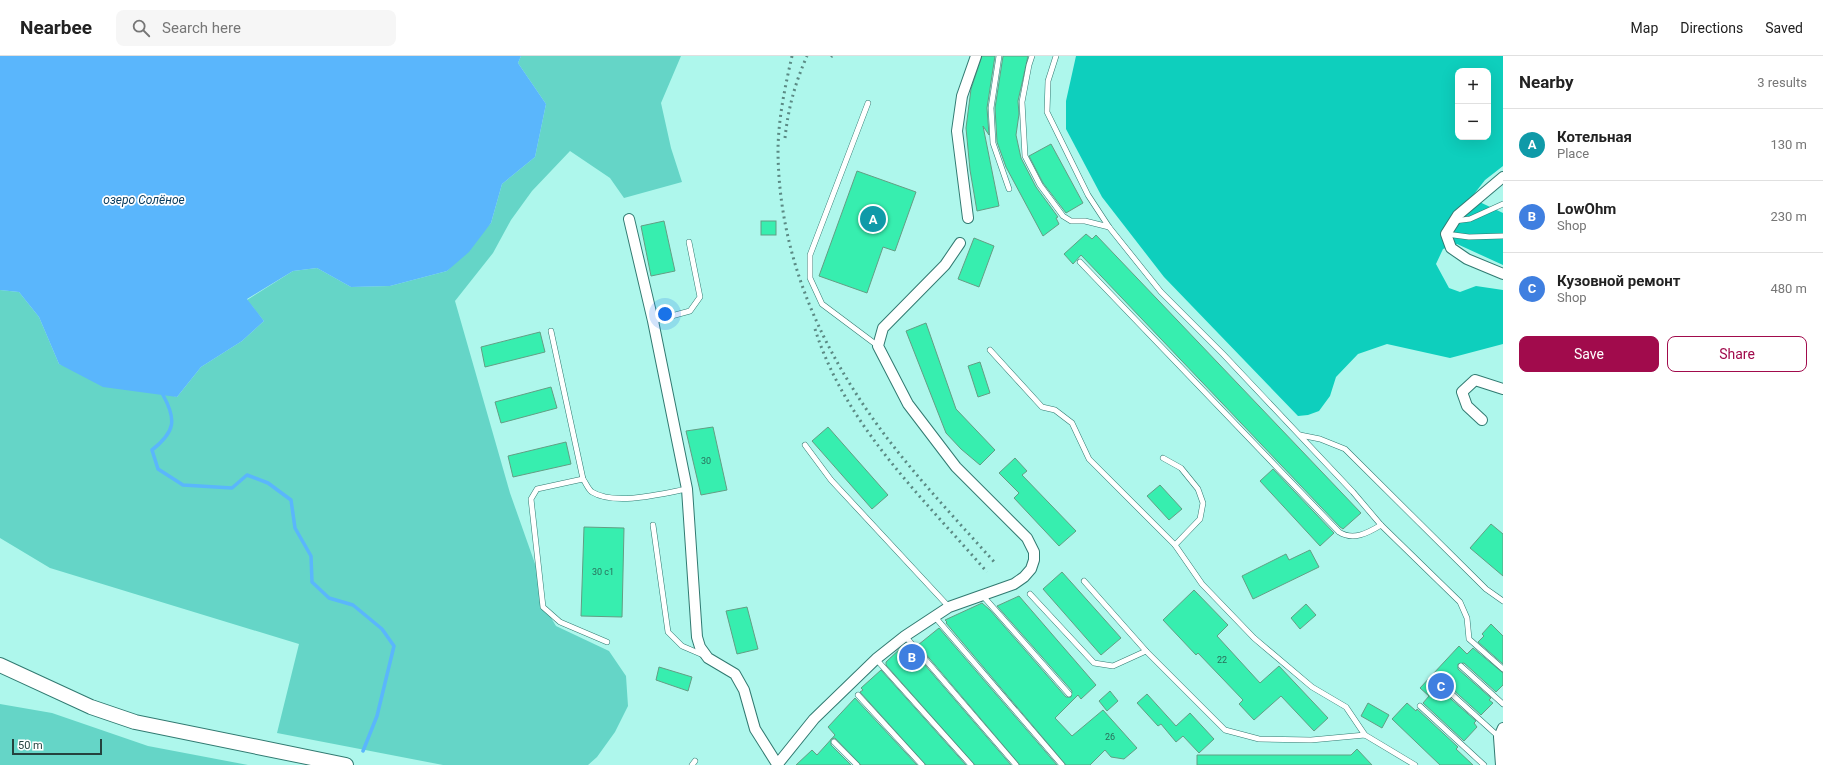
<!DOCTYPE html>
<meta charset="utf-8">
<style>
body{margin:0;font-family:Roboto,sans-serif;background:#f6f6f6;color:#222}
.controls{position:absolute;right:12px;top:12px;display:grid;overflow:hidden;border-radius:8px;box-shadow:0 4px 16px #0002}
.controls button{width:36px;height:36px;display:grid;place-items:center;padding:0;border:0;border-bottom:1px solid #e0e0e0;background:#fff;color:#222;font:20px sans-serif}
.scale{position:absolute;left:12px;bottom:10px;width:90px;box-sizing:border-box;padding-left:4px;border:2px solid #24423e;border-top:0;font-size:11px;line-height:14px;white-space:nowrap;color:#24423e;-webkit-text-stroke:3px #fff;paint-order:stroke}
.you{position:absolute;left:665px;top:258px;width:14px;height:14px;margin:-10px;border:3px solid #fff;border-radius:50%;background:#1a73e8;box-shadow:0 0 0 6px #1a73e833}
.badge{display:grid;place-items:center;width:26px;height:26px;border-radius:50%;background:#a10b4c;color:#fff;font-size:13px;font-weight:700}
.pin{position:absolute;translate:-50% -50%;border:2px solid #fff;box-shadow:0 1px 4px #0006}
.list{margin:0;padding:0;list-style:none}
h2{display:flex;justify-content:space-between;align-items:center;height:52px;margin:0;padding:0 16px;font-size:17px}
h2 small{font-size:13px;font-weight:400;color:#767676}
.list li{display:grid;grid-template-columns:26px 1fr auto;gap:12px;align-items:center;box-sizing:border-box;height:72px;padding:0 16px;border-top:1px solid #e0e0e0}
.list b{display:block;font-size:15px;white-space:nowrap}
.list p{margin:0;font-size:13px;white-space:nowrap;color:#767676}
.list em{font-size:13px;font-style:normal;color:#767676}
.actions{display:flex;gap:8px;padding:12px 16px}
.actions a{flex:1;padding:9px 0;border:1px solid #a10b4c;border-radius:8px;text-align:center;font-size:14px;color:#a10b4c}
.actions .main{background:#a10b4c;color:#fff}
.icon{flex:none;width:22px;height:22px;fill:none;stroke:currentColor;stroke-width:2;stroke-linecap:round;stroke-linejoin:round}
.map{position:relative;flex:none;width:1503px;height:709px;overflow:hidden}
header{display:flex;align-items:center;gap:24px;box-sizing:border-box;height:56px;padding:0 20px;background:#fff;border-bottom:1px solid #e0e0e0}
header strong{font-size:19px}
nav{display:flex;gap:22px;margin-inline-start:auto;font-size:14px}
.search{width:280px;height:36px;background:#f6f6f6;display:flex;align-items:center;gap:10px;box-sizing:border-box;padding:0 14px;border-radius:8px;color:#767676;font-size:15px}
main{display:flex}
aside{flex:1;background:#fff}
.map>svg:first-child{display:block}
</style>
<header>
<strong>Nearbee</strong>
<div class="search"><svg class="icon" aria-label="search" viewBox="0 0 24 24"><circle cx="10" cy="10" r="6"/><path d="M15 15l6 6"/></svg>Search here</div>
<nav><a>Map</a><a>Directions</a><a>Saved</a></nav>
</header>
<main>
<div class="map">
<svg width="1503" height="709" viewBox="0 0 1503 709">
<rect width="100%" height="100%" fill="#aef7ec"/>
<g fill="#65d5c7">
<polygon points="521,0 681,0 661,47 671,92 682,126 624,142 610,122 570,95 532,135 511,164 493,197 455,245 510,437 539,519 541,545 556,570 609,595 626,620 628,650 615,676 597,701 588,709 443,709 277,677 299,588 50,512 0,482 0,234 19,236 39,261 59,308 177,341 201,311 242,285 264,265 247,244 293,215 317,212 351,231 390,230 447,215 491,167 502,128 535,101 546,48 518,7"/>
<polygon points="0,648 52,657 148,690 248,709 0,709"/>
</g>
<path fill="#0ecfbd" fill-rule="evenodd" d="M 1076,0 L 1503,0 L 1503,110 L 1485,124 L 1471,142 L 1503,157 L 1503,209 L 1457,188 L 1443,193 L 1436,208 L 1449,232 L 1460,236 L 1476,230 L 1503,234 L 1503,288 L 1450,302 L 1387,288 L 1358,298 L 1336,321 L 1330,340 L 1319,355 L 1308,359 L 1298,360 L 1164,221 L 1102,141 L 1066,73 L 1066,45 ZM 1458,15 L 1488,15 L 1488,81 L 1458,81 Z"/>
<polygon fill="#5ab6fc" points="0,0 521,0 518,7 546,48 535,101 502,128 491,167 469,196 447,215 390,230 351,231 317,212 293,215 247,243 264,265 242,285 201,311 177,341 103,331 59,308 39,261 19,236 0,234"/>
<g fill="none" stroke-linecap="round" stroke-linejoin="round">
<path stroke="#5ab6fc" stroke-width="3.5" d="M 163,339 C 177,364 175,376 152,394 L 158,413 L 183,429 L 232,432 L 247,419 L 268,427 L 291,444 L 295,472 L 311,500 L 312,526 L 329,542 L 353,549 L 382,573 L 394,590 L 377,660 L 363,695"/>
</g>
<g fill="#37eeaf" stroke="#639e84">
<polygon points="982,0 995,0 987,52 989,79 983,70 999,150 977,155 970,114 966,72 971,33"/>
<polygon points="1003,0 1028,0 1018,45 1019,58 1016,79 1021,102 1036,131 1058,161 1056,162 1059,168 1043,180 1006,111 997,86 995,52"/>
<polygon points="1051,88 1083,147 1066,157 1043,127 1029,100"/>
<polygon points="857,115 916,136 895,195 883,191 867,237 819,220"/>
<polygon points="664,165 675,215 651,220 641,170"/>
<rect x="761" y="165" width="15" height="14"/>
<polygon points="1086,178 1092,183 1096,179 1361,457 1343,473 1340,471 1081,199 1073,208 1064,198"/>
<polygon points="974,182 994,190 979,231 958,223"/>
<polygon points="926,267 956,353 995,394 980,409 961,393 946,377 906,275"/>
<polygon points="540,276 545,296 485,311 481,291"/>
<polygon points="980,306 990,337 978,341 968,310"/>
<polygon points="551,331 557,352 501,367 495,346"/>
<polygon points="713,371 727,434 701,439 686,375"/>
<polygon points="828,371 888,439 872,453 812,385"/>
<polygon points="566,386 571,408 513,421 508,400"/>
<polygon points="1015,402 1027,415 1022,419 1076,475 1059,490 1014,442 1019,437 999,417"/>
<polygon points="1273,413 1334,477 1320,490 1260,425"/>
<polygon points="1160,429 1182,453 1169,464 1147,440"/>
<polygon points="1491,468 1503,478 1503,520 1470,492"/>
<polygon points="584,471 624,472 622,561 581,560"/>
<polygon points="1310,494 1319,511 1253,543 1242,520 1286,498 1289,504"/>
<polygon points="1062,516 1121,582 1101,599 1043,533"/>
<polygon points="1194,534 1228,569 1217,580 1260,627 1279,610 1328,662 1314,675 1281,640 1254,664 1239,648 1243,644 1198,597 1196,599 1163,564"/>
<polygon points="1019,540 1096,629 1081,643 1078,639 1055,662 1072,680 1103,654 1137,692 1124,703 1111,701 1105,694 1090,709 1066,709 946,567 947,566 945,564 982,547 990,554 1066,641 1071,641 1072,635 997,550"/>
<polygon points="1306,548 1316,559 1300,573 1291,562"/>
<polygon points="747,551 758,593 737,598 726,555"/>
<polygon points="1491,568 1503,580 1503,608 1478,586 1484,580 1482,578"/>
<polygon points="939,572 1057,709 1020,709 918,589"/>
<polygon points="904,589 910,596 912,594 1011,709 975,709 886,609 886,606"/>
<polygon points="1459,590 1467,598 1473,592 1503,617 1503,629 1496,636 1464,607 1458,608 1458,613 1491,642 1489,644 1493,647 1481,659 1449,630 1443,631 1443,636 1476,665 1474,667 1477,671 1464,685 1423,647 1429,640 1420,632"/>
<polygon points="659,611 692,621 688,635 656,624"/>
<polygon points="881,614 966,709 926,709 860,636 863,634 861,632"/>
<polygon points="1110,635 1118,645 1107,655 1099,645"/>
<polygon points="1147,638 1176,670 1190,657 1214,683 1199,697 1183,680 1176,686 1161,668 1158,670 1137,647"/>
<polygon points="855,642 917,709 861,709 835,682 831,683 831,689 851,709 796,709 812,694 817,699 835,679 828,671"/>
<polygon points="1368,647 1389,659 1382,672 1361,660"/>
<polygon points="1407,647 1416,655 1417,653 1458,691 1456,693 1473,709 1440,709 1392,663"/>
<polygon points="1357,693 1372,709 1197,709 1197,699 1351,699"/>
</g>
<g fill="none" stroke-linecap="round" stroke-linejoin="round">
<defs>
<g id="service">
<polyline points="999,0 991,52 993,87 1009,133"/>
<polyline points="1032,0 1029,9 1022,46 1025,100 1040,129 1063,160 1071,165 1085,165 1109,171"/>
<polyline points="1056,0 1048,25 1047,56 1088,139 1109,171 1161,236 1223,298 1353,436 1381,469 1460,546 1467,562 1469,583 1503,613"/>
<polyline points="868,47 810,199 810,222 822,248 878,290"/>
<polyline points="1454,165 1470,163 1503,148"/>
<polyline points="1446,178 1469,181 1503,180"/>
<path d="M 1080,206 L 1339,476 C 1353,485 1368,477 1381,469"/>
<polyline points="653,265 690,255 700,241 689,186"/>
<path d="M 551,275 L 583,423 C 586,427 588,433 592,436 C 615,450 661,438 687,433"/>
<polyline points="990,294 1042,351 1055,354 1072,367 1089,403 1175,489 1202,528 1254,582 1312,631 1346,651 1365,679"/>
<polyline points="1300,379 1320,383 1345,393 1486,533 1503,545"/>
<polyline points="805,389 831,424 949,551"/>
<polyline points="1163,402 1181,412 1198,433 1203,447 1200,463 1175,489"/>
<polyline points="583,423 537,433 531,443 543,551 560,566 607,586"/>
<polyline points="653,469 668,576 682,590 703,599"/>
<polyline points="1084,525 1146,595"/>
<polyline points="1030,538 1094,607 1113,610 1146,595 1225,674 1259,683 1311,684 1365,679 1415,709"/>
<polyline points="983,540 1069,638"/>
<polyline points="935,561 1062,709"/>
<polyline points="905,580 1016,709"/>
<polyline points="876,603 971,709"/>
<polyline points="1461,610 1503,648"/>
<polyline points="1446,633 1499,681 1500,680"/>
<polyline points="858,639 922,709"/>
<polyline points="1420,650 1484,709"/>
<polyline points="834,686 857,709"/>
<polyline points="692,709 695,705"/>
</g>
<g id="minor">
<polyline points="1503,121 1458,159 1446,178 1451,192 1467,203 1503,218"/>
<polyline points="968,162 957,75 962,40 976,0"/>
<polyline points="629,163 653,265 687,433 697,581 700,591 708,602 735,618 744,634 755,673 777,708"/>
<polyline points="1482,364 1467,350 1462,336 1475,324 1503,333"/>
<polyline points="777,709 814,663 876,603 905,580 949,551 1014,528 1024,521 1031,513 1034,504 1034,496 1027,482 956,411 908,348 878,290 883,272 945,209 960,187"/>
<polyline points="1501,709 1499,681 1503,672"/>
</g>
<polyline id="secondary" points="0,609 91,651 135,666 346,709"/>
</defs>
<use href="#service" stroke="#317a71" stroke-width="6"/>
<use href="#minor" stroke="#317a71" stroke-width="12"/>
<use href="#secondary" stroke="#317a71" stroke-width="16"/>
<use href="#service" stroke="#fff" stroke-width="5"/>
<use href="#minor" stroke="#fff" stroke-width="10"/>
<use href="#secondary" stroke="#fff" stroke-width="14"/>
<g stroke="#5b8a84" stroke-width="3" stroke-dasharray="2 4" stroke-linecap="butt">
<path d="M 792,0 C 785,31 778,64 778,96 C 779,197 818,286 876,367 C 912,417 955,462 996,508"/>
<polyline points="831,1 832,0"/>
<path d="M 785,82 C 788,53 795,27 807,0"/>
<path d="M 815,273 C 845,369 923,442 987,516"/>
</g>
</g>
<g text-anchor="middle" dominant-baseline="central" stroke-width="3.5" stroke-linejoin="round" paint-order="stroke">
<g font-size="9" fill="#296d5a">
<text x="706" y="405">30</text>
<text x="603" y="516">30 с1</text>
<text x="1222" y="604">22</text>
<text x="1110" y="681">26</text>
</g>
<g font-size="12" font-style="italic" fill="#073b5e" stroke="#fff">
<text x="144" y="144">озеро Солёное</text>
</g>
</g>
</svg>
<div class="controls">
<button>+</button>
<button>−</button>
</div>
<div class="scale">50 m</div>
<div class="you"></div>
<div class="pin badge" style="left:873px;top:163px;background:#0f9aa8">A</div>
<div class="pin badge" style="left:912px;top:601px;background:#3f7fe0">B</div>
<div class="pin badge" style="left:1441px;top:630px;background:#3f7fe0">C</div>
</div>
<aside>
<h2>Nearby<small>3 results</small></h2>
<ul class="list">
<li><span class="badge" style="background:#0f9aa8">A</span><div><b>Котельная</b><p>Place</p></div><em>130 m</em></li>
<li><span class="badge" style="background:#3f7fe0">B</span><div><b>LowOhm</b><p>Shop</p></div><em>230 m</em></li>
<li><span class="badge" style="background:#3f7fe0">C</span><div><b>Кузовной ремонт</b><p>Shop</p></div><em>480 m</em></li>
</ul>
<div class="actions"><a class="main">Save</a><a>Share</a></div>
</aside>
</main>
